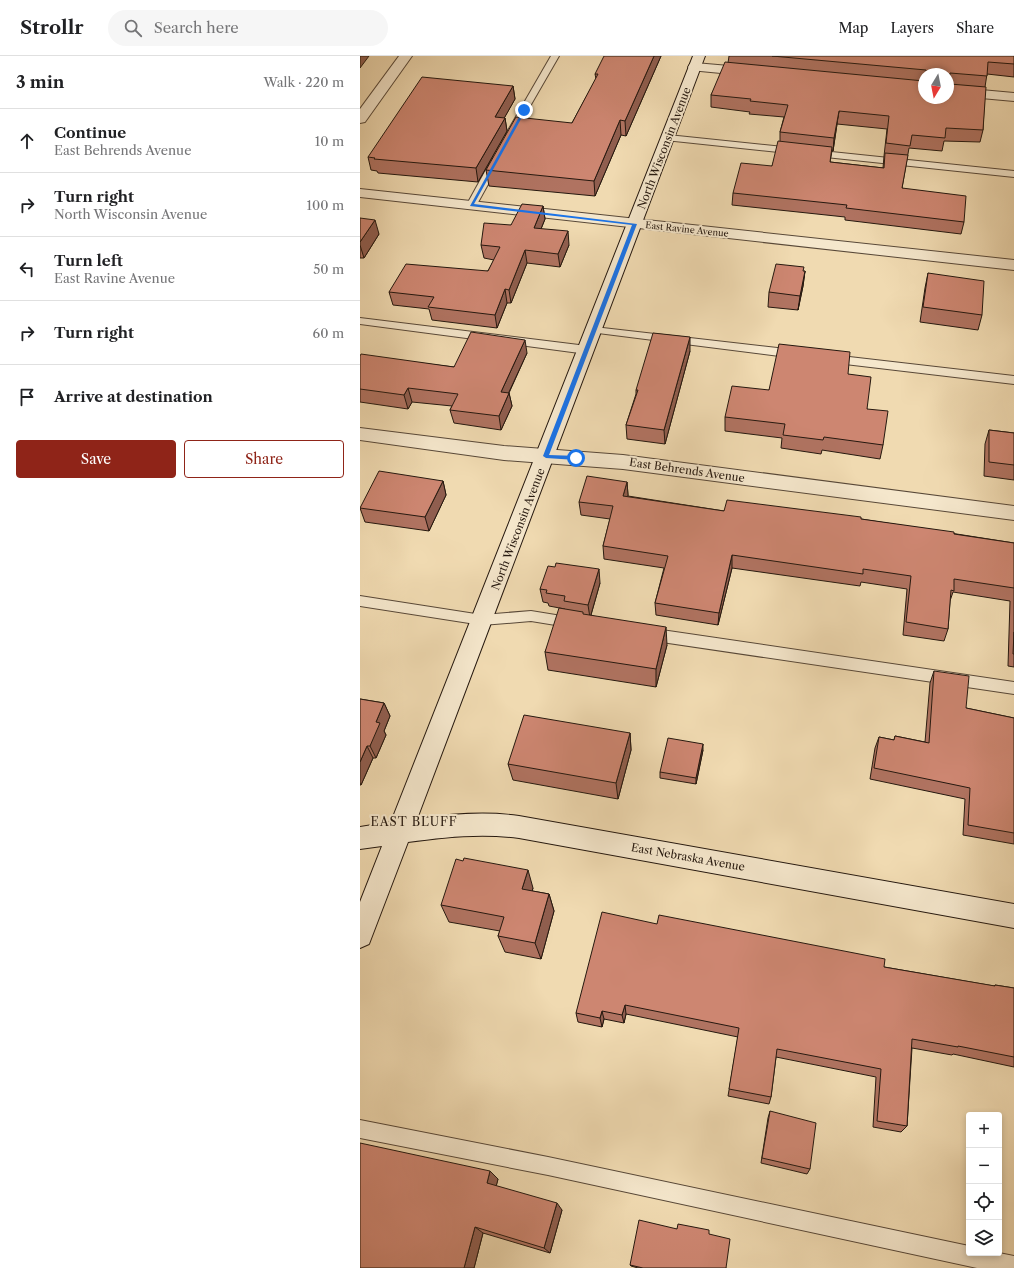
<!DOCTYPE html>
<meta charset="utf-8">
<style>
body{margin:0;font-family:"Libre Caslon Text",serif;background:#f6f6f6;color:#202124}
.controls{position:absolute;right:12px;bottom:12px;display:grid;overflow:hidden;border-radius:4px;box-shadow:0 2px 6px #0003}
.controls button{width:36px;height:36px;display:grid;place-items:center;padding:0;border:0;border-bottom:1px solid #e0e0e0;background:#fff;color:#202124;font:20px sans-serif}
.compass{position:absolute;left:558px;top:12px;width:36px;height:36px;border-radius:50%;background:#fff;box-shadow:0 2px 6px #0003;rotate:190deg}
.stop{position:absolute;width:12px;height:12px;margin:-9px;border:3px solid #1a73e8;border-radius:50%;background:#fff}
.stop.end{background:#1a73e8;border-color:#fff;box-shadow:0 1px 4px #0008}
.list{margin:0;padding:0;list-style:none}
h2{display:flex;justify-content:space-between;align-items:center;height:52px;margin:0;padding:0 16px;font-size:17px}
h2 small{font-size:13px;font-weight:400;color:#757577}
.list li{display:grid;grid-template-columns:26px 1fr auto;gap:12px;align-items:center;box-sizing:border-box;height:64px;padding:0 16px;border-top:1px solid #e0e0e0}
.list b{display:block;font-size:15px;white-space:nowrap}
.list p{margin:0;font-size:13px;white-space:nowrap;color:#757577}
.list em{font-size:13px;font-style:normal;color:#757577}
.actions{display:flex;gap:8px;padding:12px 16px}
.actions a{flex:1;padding:9px 0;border:1px solid #8f2418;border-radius:4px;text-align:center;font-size:14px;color:#8f2418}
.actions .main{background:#8f2418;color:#fff}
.icon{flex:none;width:22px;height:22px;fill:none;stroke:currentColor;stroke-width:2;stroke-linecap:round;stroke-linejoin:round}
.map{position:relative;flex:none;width:654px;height:1212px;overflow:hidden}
header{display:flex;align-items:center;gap:24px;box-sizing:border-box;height:56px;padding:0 20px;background:#fff;border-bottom:1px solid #e0e0e0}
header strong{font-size:19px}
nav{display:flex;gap:22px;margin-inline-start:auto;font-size:14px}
.search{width:280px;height:36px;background:#f6f6f6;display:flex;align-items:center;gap:10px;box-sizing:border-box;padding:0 14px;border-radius:22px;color:#757577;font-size:15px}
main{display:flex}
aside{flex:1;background:#fff}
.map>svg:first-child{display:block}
</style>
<header>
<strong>Strollr</strong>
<div class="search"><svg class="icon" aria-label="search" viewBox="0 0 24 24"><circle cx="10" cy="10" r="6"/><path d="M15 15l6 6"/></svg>Search here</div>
<nav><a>Map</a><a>Layers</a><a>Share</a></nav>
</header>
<main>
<aside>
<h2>3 min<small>Walk · 220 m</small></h2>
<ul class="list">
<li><svg class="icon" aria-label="ahead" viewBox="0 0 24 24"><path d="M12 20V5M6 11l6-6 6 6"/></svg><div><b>Continue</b><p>East Behrends Avenue</p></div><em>10 m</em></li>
<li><svg class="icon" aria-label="right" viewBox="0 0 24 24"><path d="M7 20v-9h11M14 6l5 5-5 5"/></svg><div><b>Turn right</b><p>North Wisconsin Avenue</p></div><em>100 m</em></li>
<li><svg class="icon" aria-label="left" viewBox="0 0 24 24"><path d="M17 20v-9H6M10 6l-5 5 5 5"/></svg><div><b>Turn left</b><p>East Ravine Avenue</p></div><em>50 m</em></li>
<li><svg class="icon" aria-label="right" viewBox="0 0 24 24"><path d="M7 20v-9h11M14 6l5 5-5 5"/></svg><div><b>Turn right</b></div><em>60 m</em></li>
<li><svg class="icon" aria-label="arrive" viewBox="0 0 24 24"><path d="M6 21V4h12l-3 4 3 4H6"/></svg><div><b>Arrive at destination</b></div></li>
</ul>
<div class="actions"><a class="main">Save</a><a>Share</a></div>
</aside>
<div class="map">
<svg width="654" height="1212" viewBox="0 0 654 1212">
<rect width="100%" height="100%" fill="#f0dab1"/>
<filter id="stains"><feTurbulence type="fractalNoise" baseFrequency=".005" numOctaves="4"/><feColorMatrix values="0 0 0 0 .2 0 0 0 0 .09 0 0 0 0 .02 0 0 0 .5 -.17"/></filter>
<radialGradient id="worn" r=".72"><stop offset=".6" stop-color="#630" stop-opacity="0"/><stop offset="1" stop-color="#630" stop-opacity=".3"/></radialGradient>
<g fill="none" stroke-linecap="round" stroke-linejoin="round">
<defs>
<g id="lane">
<polygon points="191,0 199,0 154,78 153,80 147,80 146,78"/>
<polygon points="308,79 654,115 654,121 305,84 304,82 305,80"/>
<polygon points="137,100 142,103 116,150 114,152 108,152 106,150 132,103"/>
<polygon points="0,262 227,290 231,291 233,294 231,297 227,298 0,268"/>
<polygon points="234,271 435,294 439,295 441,298 439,301 435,302 230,276 229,274 230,272"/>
<polygon points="472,299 654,320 654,328 468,306 466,303 468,300"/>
<polygon points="0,540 122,559 171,555 214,562 219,563 221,567 219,571 214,572 171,565 122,569 0,550"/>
<polygon points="288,572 654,626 654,638 288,584 283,582 281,578 283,574"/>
<polygon points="0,1064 188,1101 609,1190 609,1197 639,1197 654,1200 654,1212 617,1212 188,1119 0,1082"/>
</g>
<g id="street">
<polygon points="39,0 52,0 5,66 0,67 0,53"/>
<polygon points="335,7 392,12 397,13 399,16 397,19 392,20 330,14 328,11 330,8"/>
<polygon points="588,31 654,37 654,45 588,39"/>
<polygon points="0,133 654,204 654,214 0,141"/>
<polygon points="0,372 144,390 263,399 654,450 654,464 263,413 144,404 0,384"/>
</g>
<path id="secondary" d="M 333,0 L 345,0 L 57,763 C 91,758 125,755 159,760 L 654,848 L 654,872 L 159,782 C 121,777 85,781 48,786 L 9,888 L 0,892 L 0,846 L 22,790 L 0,793 L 0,771 L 31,766 Z"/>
</defs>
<use href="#lane" stroke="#584838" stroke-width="2"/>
<use href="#street" stroke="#584838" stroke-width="2"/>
<use href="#secondary" stroke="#25180f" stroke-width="2"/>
<use href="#lane" fill="#f5e7cc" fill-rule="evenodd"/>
<use href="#street" fill="#f5e7cc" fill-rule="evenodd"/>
<use href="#secondary" fill="#f5e7cc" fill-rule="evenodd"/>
</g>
<g fill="#b07361" stroke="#25180f" fill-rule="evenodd">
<polygon points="301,0 266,80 261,79 235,140 129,130 126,114 212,67 236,23 235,18"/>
<path d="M 369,0 L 654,0 L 654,21 L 627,18 L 625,31 L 623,74 L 620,86 L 584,85 L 582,95 L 549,92 L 542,132 L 604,166 L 601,178 L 485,164 L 485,161 L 372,149 L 373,137 L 412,110 L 420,86 L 420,76 L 424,61 L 389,58 L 390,56 L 351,51 L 351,39 L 368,7 ZM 564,18 L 588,18 L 564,42 ZM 477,68 L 527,73 L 524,100 L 523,112 L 470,106 L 472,95 L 473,95 Z"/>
<polygon points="153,30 155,43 144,62 145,62 147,75 118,126 18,117 17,115 11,114 8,101"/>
<polygon points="183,150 185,163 181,173 209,189 200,211 167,207 151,247 147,247 137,272 72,264 69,253 33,249 29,236 128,215 134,204 124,202 121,189 151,169"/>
<polygon points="0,162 19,178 4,202 0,202"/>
<polygon points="445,215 443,230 438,254 408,251 409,236"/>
<polygon points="568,217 622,259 618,274 560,266 565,232"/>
<polygon points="330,295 305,388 267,383 266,369 276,338 276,334"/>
<polygon points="167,297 149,337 152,350 141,374 94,367 90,354 92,350 52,346 48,353 0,346 0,300 94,311"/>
<polygon points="488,318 507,353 523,389 520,403 462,394 461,398 421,392 422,382 365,375 365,361 409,334"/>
<polygon points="629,374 654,377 654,424 624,420 625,388"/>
<polygon points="83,425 86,439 69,475 5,466 0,452"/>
<polygon points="267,426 268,439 268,440 364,455 501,463 654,487 654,611 648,610 650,545 593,536 590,545 588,573 584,585 543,579 547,533 501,526 500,530 372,512 358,569 296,559 295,547 304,512 244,503 243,490 250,463 221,459 219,446"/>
<polygon points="240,527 231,559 307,589 296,631 188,614 185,596 205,553 189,550 188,547 183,546 180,533"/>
<polygon points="574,615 606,652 654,662 654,788 603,779 605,743 510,723 515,692 519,681 534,684 535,680 565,686 570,627"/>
<polygon points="0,643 24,647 30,660 24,675 26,679 16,702 13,702 1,729 0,729"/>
<polygon points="270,677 271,694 258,743 153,724 148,708"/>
<polygon points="343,694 336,728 300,722 300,716"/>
<polygon points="173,832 172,835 189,838 194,855 181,903 145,896 138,880 140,875 89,866 81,849"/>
<polygon points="297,868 524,911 634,930 635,929 654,932 654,1011 593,998 592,999 552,992 547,1070 541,1076 513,1071 516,1021 416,1001 411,1041 409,1048 368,1040 378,981 266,958 264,967 244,963 242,971 218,966 216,957"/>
<polygon points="410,1055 450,1113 447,1118 401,1107 408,1062"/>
<polygon points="609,1114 609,1160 607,1159 608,1115"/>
<polygon points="138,1123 136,1130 202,1154 190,1197 123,1177 114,1212 0,1212"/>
<polygon points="317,1173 349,1178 366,1212 278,1212 271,1210 270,1209"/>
</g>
<g fill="#905e4f" stroke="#25180f">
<polygon points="0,0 9,0 0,12"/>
<polygon points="294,0 301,0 266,80 265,65"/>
<polygon points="153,30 155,43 137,75 135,61"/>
<polygon points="479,55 477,68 473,95 474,82"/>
<polygon points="145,62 147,75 118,126 116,112"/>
<polygon points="260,64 261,79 235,140 234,125"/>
<polygon points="183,150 185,163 176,185 174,172"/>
<polygon points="15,164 19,178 4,202 0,189 0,186"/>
<polygon points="208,175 209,189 200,211 198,198"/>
<polygon points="165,194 167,207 151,247 149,234"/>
<polygon points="445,215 443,230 438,254 440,240"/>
<polygon points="145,233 147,247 137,272 135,259"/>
<polygon points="330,281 330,295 305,388 304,374"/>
<polygon points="165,284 167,297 143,349 141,336"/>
<polygon points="48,332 52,346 48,353 44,339"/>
<polygon points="149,337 152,350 141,374 139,360"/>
<polygon points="83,425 86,439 69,475 65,461"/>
<polygon points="267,426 268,439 264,453 263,440"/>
<polygon points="372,499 372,512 358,569 359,557"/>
<polygon points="239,513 240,527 230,562 228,549"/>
<polygon points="306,571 307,589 296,631 296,613"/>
<polygon points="24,647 30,660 24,675 26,679 16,702 10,690 16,666"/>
<polygon points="270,677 271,694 258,743 256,727"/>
<polygon points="343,688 343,694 336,728 336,722"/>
<polygon points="7,690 13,702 1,729 0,727 0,706"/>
<polygon points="168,814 173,832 168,851 162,833"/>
<polygon points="189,838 194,855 181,903 175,887"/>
<polygon points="265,949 266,958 264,967 262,959"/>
<polygon points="242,955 244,963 242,971 240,962"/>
<polygon points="130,1115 138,1123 135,1135 127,1127"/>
<polygon points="197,1147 202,1154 190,1197 184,1192"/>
<polygon points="115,1171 123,1177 114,1212 104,1212"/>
</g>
<g fill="#cd8671" stroke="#25180f">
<polygon points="244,0 294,0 265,65 260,64 234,125 126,114 156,61 212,67 238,18 235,18"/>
<polygon points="412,0 654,0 654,8 628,6 627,20 590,17 589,26 590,28 626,31 623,74 586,72 585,82 552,79 550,90 526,87 529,60 479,55 474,82 420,76 428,49 390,45 391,43 351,39 365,6 564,25 564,42 588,42 588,18 567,18 566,14"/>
<polygon points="62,21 153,30 135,61 145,62 116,112 14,103 15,102 8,101"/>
<polygon points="418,85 472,91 470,106 524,112 525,97 548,99 542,132 606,140 604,166 486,152 487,149 373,137 381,107 412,110"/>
<polygon points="162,148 183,150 174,172 208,175 198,198 165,194 149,234 145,233 135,259 68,251 74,241 29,236 46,208 128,215 140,191 121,189 124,167 151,169"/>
<polygon points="0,162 15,164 0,186"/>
<polygon points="416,208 444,211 443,215 445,215 440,240 409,236"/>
<polygon points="568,217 624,225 622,259 563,251"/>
<polygon points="111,276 165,284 141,336 149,337 139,360 90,354 98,338 48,332 44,339 0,333 0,300 1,298 94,311"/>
<polygon points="293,277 330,281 304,374 266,369 278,334 276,334"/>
<polygon points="419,288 490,296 488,318 511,321 507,353 528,355 523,389 464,381 463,384 423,379 425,368 365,361 372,330 409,334"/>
<polygon points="629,374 654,377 654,409 629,406"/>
<polygon points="19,415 83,425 65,461 0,452"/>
<polygon points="227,420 267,426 263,440 364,455 367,444 501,461 501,463 594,476 594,478 654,487 654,532 594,523 594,535 591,534 588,573 546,566 551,520 503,513 503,518 372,499 359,557 295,547 308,500 243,490 253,450 219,446"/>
<polygon points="196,507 239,513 228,549 204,545 205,540 186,537 187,534 180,533 188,510 195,511"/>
<polygon points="199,552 223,556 223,558 306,571 296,613 185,596"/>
<polygon points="654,576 654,598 653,598"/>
<polygon points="574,615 609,620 606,652 654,662 654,777 608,769 610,732 514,712 519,681 534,684 535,680 569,687"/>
<polygon points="0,643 24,647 16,666 20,667 10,690 7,690 0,706"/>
<polygon points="164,659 270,677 256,727 148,708"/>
<polygon points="308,682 343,688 336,722 300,716"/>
<polygon points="104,802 168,814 162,833 189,838 175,887 138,880 144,861 81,849 96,803 103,805"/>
<polygon points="242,856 297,868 299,859 525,903 524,911 635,930 635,929 654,932 654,1001 598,990 598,991 552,983 547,1070 517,1065 521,1013 417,993 411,1041 369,1033 379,972 265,949 262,959 242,955 240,962 216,957"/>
<polygon points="410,1055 456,1067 450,1113 402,1102"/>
<polygon points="0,1087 130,1115 127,1127 197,1147 184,1192 115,1171 104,1212 0,1212"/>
<polygon points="279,1164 317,1173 318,1168 349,1174 349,1178 370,1183 366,1212 283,1212 270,1209"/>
</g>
<polygon fill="#1a73e8" points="164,52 166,54 114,148 277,168 189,399 218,400 218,403 216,404 186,402 183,400 272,169 110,150"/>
<g text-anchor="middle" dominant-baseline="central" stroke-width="4" stroke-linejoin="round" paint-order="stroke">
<g font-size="9" fill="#25180f" stroke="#f5e7cc">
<text transform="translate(327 173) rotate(6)">East Ravine Avenue</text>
</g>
<g font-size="11" fill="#25180f" stroke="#f5e7cc">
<text transform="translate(304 92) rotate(-69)">North Wisconsin Avenue</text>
<text transform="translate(327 414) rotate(8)">East Behrends Avenue</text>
<text transform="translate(158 473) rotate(-69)">North Wisconsin Avenue</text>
<text transform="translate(328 801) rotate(10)">East Nebraska Avenue</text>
</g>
<g font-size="12" letter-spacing="1" fill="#25180f" stroke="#f5e7cc">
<text x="54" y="765">EAST BLUFF</text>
</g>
</g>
<rect width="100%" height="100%" filter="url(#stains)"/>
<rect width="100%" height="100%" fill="url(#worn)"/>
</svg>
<div class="controls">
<button>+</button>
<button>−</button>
<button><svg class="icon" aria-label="locate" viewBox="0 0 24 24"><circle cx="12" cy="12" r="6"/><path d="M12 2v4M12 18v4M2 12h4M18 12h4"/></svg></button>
<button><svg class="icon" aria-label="layers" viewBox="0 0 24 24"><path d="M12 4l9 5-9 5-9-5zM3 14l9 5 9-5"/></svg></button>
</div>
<svg class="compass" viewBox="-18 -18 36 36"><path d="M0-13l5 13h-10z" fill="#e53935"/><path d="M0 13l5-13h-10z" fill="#757577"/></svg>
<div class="stop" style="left:216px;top:402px"></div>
<div class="stop end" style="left:164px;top:54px"></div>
</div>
</main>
